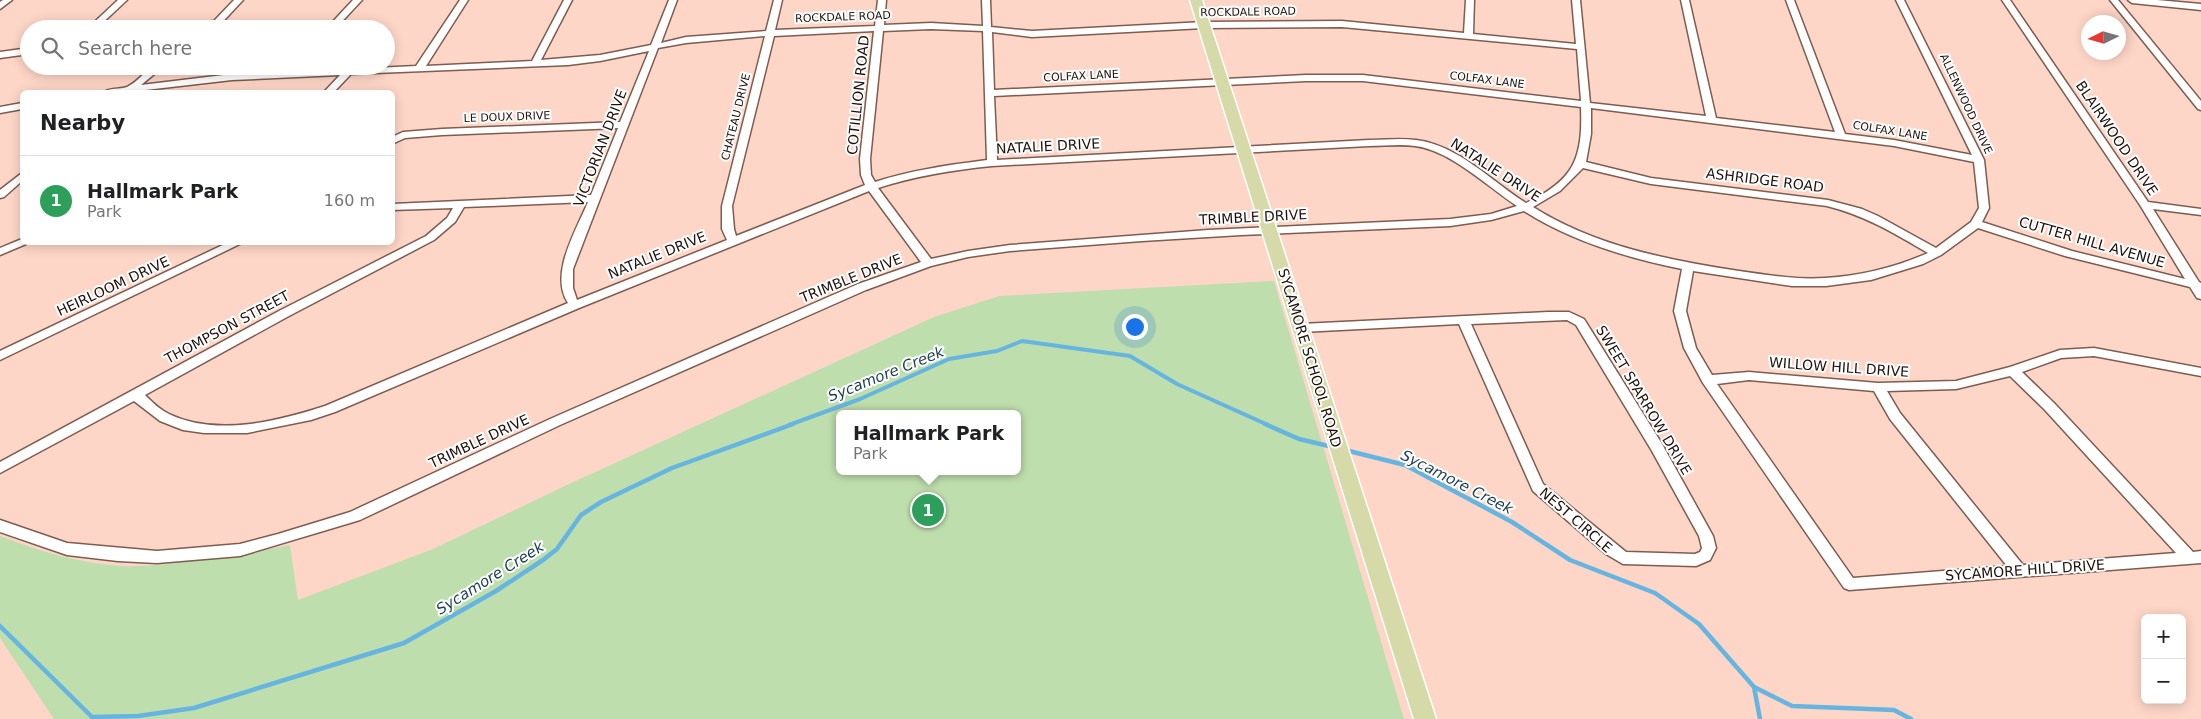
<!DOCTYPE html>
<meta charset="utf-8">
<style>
body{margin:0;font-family:"DejaVu Sans",sans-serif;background:#f6f6f6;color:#202124}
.controls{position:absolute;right:15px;bottom:15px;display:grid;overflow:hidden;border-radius:8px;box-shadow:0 2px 12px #0003}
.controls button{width:45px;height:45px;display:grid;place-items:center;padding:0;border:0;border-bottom:1px solid #e0e0e0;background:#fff;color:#202124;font:25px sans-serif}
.compass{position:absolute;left:2081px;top:15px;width:45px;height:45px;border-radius:50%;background:#fff;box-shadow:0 2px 12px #0003;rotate:265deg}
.you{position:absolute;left:1134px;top:326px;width:18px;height:18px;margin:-12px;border:4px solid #fff;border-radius:50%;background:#1a73e8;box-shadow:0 0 0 8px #1a73e833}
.badge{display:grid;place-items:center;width:32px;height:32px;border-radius:50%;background:#b45309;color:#fff;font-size:16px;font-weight:700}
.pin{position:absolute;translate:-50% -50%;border:2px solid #fff;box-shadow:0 1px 5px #0006}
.popup{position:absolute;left:836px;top:410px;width:185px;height:65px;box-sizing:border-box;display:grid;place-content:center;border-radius:8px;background:#fff;filter:drop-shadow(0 1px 4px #0005);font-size:16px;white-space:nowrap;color:#757577}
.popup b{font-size:19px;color:#202124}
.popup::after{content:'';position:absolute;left:50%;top:100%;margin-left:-10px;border:10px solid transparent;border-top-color:#fff}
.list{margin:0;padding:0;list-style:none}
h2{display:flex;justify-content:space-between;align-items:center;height:65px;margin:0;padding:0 20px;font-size:21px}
h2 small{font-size:16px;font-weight:400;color:#757577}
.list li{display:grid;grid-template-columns:32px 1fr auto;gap:15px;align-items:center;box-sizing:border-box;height:90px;padding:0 20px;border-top:1px solid #e0e0e0}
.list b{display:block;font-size:19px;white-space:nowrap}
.list p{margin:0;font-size:16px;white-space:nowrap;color:#757577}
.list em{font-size:16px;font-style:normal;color:#757577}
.icon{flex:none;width:28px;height:28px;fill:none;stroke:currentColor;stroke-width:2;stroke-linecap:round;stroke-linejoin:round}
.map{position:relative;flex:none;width:2201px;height:719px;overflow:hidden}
.search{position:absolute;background:#fff;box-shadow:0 2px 12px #0003;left:20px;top:20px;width:375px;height:55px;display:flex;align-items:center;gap:12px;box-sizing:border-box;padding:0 18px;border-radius:28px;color:#757577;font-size:19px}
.panel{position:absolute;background:#fff;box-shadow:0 2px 12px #0003;left:20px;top:90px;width:375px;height:155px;border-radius:8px}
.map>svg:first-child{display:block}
</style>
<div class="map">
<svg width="2201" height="719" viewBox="0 0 2201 719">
<rect width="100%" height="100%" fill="#fed6c7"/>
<path fill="#bfdead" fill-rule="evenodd" d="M 1274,281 L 1404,719 L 54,719 L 0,638 L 0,536 C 39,551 81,564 123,566 C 143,567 164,564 184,562 C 220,557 255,552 290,545 L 298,600 L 433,549 L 569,484 L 934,317 L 999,296 ZM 839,414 L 1017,414 L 1017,471 L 839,471 Z"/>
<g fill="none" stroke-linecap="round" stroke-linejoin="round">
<polyline stroke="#66b5e1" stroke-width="4" points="789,425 860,399 949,359 997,351 1022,341 1130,356 1177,384 1268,425"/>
<g stroke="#66b5e1" stroke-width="4.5">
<polyline points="1265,424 1299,439 1333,447"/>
<polyline points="1345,450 1405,465 1512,522 1570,560 1655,593 1699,624 1754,687 1792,706 1894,710 1911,719"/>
<polyline points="0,626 92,717 138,716 194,708 404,643 496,591 543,560 557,549 581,515 601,502 672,468 793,424"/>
<polyline points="1754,687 1760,719"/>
</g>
<defs>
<g id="minor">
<polygon points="3,0 12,0 0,9 0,2"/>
<polygon points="118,0 127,0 96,29 87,29"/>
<polygon points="234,0 243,0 216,29 209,27 173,29 177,26 214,21"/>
<polygon points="353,0 362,0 335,29 326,29"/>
<path d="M 460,0 L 468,0 L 426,66 L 532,61 L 564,0 L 572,0 L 541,60 L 600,55 L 651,45 L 669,0 L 677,0 L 661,43 L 686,37 L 766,31 L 774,0 L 782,0 L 775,30 L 875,26 L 878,0 L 886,0 L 884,25 L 931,23 L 983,26 L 982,0 L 990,0 L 991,27 L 1032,31 L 1204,22 L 1342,21 L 1464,33 L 1466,0 L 1474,0 L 1473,34 L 1576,44 L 1572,0 L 1580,0 L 1590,103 L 1706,116 L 1681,0 L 1689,0 L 1716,118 L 1835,132 L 1786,0 L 1794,0 L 1845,134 L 1894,140 L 1972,155 L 1896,0 L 1904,0 L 1984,160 L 1989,208 L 1982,222 L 2072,251 L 2185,279 L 2140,205 L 2002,0 L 2010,0 L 2148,202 L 2201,209 L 2201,215 L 2153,209 L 2199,282 L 2201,283 L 2201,299 L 2197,298 L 2190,287 L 2065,256 L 1978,228 L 1941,255 L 1923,264 L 1871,280 L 1826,286 L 1792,286 L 1693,271 L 1686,311 L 1696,348 L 1712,375 L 1749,372 L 1878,383 L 1956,381 L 2010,367 L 2060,350 L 2094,348 L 2201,368 L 2201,376 L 2094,356 L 2061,358 L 2022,372 L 2054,403 L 2193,552 L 2201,551 L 2201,563 L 1849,590 L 1844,588 L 1703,383 L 1684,348 L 1674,311 L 1682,269 C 1627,258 1571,241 1524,211 L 1491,220 L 1450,226 L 1241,235 L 1142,241 L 1010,251 L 968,257 L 931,266 L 866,290 L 560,425 L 360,520 L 240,556 L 157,563 L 118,561 L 67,555 L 0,532 L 0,520 L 67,543 L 157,551 L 240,544 L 278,534 L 350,512 L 550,419 L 858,284 L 921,262 L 869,191 L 579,308 L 335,412 L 311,420 L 247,433 L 204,433 L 183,430 L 160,421 L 134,401 L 0,473 L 0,462 L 279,311 L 426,236 L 447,218 L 453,208 L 392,210 L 392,204 L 591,195 L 618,128 L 442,135 L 405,138 L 392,144 L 392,137 L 403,132 L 442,129 L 620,122 L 649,51 L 600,61 L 568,65 L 351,74 L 334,92 L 324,92 L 340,75 L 232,80 L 128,92 L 104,92 C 111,87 120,90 127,87 C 142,80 145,66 164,66 L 141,85 L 232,74 L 346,69 L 350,67 L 354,69 L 416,66 ZM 1342,27 L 1577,49 L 1581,101 L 1363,75 L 1306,75 L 994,90 L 992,32 L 1032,37 L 1204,28 ZM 931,29 L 983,31 L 987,160 C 949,165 911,170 875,182 L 871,175 L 870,159 L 883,31 ZM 874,31 L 860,159 L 861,175 L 865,185 L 736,236 L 734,229 L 732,206 L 774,36 ZM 765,36 L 722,206 L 722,229 L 727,240 L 577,300 L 573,288 L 573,269 L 658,48 L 686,43 ZM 1306,81 L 1363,81 L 1581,107 C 1583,159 1574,180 1526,203 C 1491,181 1458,145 1416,140 C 1401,138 1384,140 1369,140 L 997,160 L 994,96 ZM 1591,108 L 1894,146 L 1974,162 L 1979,208 L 1971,222 L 1936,248 L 1878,216 L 1862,209 L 1828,200 L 1651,178 L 1586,162 L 1591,134 ZM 1369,146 C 1384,146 1400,144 1415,146 C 1450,150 1488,187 1517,206 L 1491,214 L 1450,219 L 1208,230 L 1010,245 L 968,251 L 931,259 L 878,188 C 915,176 953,170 992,166 ZM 1583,168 L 1651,184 L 1827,206 C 1866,216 1894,233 1928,253 C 1896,267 1861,276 1825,278 C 1796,280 1767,275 1739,271 C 1667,260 1595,246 1533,207 L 1560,191 ZM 588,202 C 576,231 549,274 568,303 L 325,406 C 278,421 217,437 169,414 C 160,410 152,402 145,395 L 287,317 L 434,240 L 455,222 L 464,207 ZM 2010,376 L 2044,409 L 2176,553 L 2023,565 L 1900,413 L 1887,391 L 1956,389 ZM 1749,380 L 1874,391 L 1890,419 L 2007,566 L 1853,578 L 1717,384 Z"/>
<polygon points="2110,0 2118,0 2201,101 2201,110 2198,109"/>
<polygon points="2128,0 2157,0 2201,4 2201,10 2132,3"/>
<polygon points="29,48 29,54 0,58 0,52"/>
<polygon points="22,103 22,109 0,113 0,107"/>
<polygon points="22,173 22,181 4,197 0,198 0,190"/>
<polygon points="22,239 22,242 27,242 26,244 0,255 0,248"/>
<polygon points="229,242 244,242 0,360 0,351"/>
<path d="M 1548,312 L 1569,312 L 1584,319 L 1662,444 L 1713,536 L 1716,548 L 1710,560 L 1696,566 L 1623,564 L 1606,554 L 1533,491 L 1459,324 L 1301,332 L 1295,328 L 1301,324 ZM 1567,320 L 1576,325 L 1652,451 L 1699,536 L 1702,548 L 1700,552 L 1695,554 L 1626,552 L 1543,484 L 1471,324 Z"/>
</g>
<polygon id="major" points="1190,0 1202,0 1436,719 1414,719"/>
</defs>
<use href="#minor" stroke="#7e5c4f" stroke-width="3"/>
<use href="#major" stroke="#fff" stroke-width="3"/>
<use href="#minor" fill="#fff" fill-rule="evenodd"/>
<use href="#major" fill="#d6d9a8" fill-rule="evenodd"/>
</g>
<g text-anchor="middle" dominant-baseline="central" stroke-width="4" stroke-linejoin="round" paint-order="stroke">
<g font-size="11" fill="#1f110c" stroke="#fff">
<text transform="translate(1248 12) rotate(-1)">ROCKDALE ROAD</text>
<text transform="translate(843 17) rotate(-2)">ROCKDALE ROAD</text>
<text transform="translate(1081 76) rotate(-3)">COLFAX LANE</text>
<text transform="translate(1487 80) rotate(7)">COLFAX LANE</text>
<text transform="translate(1966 104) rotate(65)">ALLENWOOD DRIVE</text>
<text transform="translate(507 117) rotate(-2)">LE DOUX DRIVE</text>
<text transform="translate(736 117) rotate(-76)">CHATEAU DRIVE</text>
<text transform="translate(1890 131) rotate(9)">COLFAX LANE</text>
</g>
<g font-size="14" fill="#1f110c" stroke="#fff">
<text transform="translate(858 95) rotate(-84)">COTILLION ROAD</text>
<text transform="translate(2117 138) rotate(56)">BLAIRWOOD DRIVE</text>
<text transform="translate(1048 146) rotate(-3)">NATALIE DRIVE</text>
<text transform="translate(600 148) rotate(-69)">VICTORIAN DRIVE</text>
<text transform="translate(1496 170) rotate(33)">NATALIE DRIVE</text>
<text transform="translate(1765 180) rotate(7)">ASHRIDGE ROAD</text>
<text transform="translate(1253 217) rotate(-3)">TRIMBLE DRIVE</text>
<text transform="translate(2092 242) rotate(16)">CUTTER HILL AVENUE</text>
<text transform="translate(657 255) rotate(-22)">NATALIE DRIVE</text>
<text transform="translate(851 278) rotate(-22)">TRIMBLE DRIVE</text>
<text transform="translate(113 286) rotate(-25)">HEIRLOOM DRIVE</text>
<text transform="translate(227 327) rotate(-28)">THOMPSON STREET</text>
<text transform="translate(1310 358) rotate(73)">SYCAMORE SCHOOL ROAD</text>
<text transform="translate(1839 367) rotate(4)">WILLOW HILL DRIVE</text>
<text transform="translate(1644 400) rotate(59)">SWEET SPARROW DRIVE</text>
<text transform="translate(479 441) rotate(-25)">TRIMBLE DRIVE</text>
<text transform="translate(1576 520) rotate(41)">NEST CIRCLE</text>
<text transform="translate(2025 570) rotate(-4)">SYCAMORE HILL DRIVE</text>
</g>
<g font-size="15" font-style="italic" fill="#1b3e51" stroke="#fff">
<text transform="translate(886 374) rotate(-22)">Sycamore Creek</text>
<text transform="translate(1457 482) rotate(27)">Sycamore Creek</text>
<text transform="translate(490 578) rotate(-32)">Sycamore Creek</text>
</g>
</g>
</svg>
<div class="controls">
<button>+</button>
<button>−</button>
</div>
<svg class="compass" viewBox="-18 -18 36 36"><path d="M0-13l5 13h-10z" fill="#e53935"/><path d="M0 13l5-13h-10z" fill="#757577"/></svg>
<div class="you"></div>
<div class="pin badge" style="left:928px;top:510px;background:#2e9e5b">1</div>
<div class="popup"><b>Hallmark Park</b>Park</div>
<div class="search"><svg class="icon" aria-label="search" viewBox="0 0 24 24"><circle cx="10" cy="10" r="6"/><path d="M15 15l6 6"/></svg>Search here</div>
<section class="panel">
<h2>Nearby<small></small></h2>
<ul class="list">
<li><span class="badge" style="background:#2e9e5b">1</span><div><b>Hallmark Park</b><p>Park</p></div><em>160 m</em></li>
</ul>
</section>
</div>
